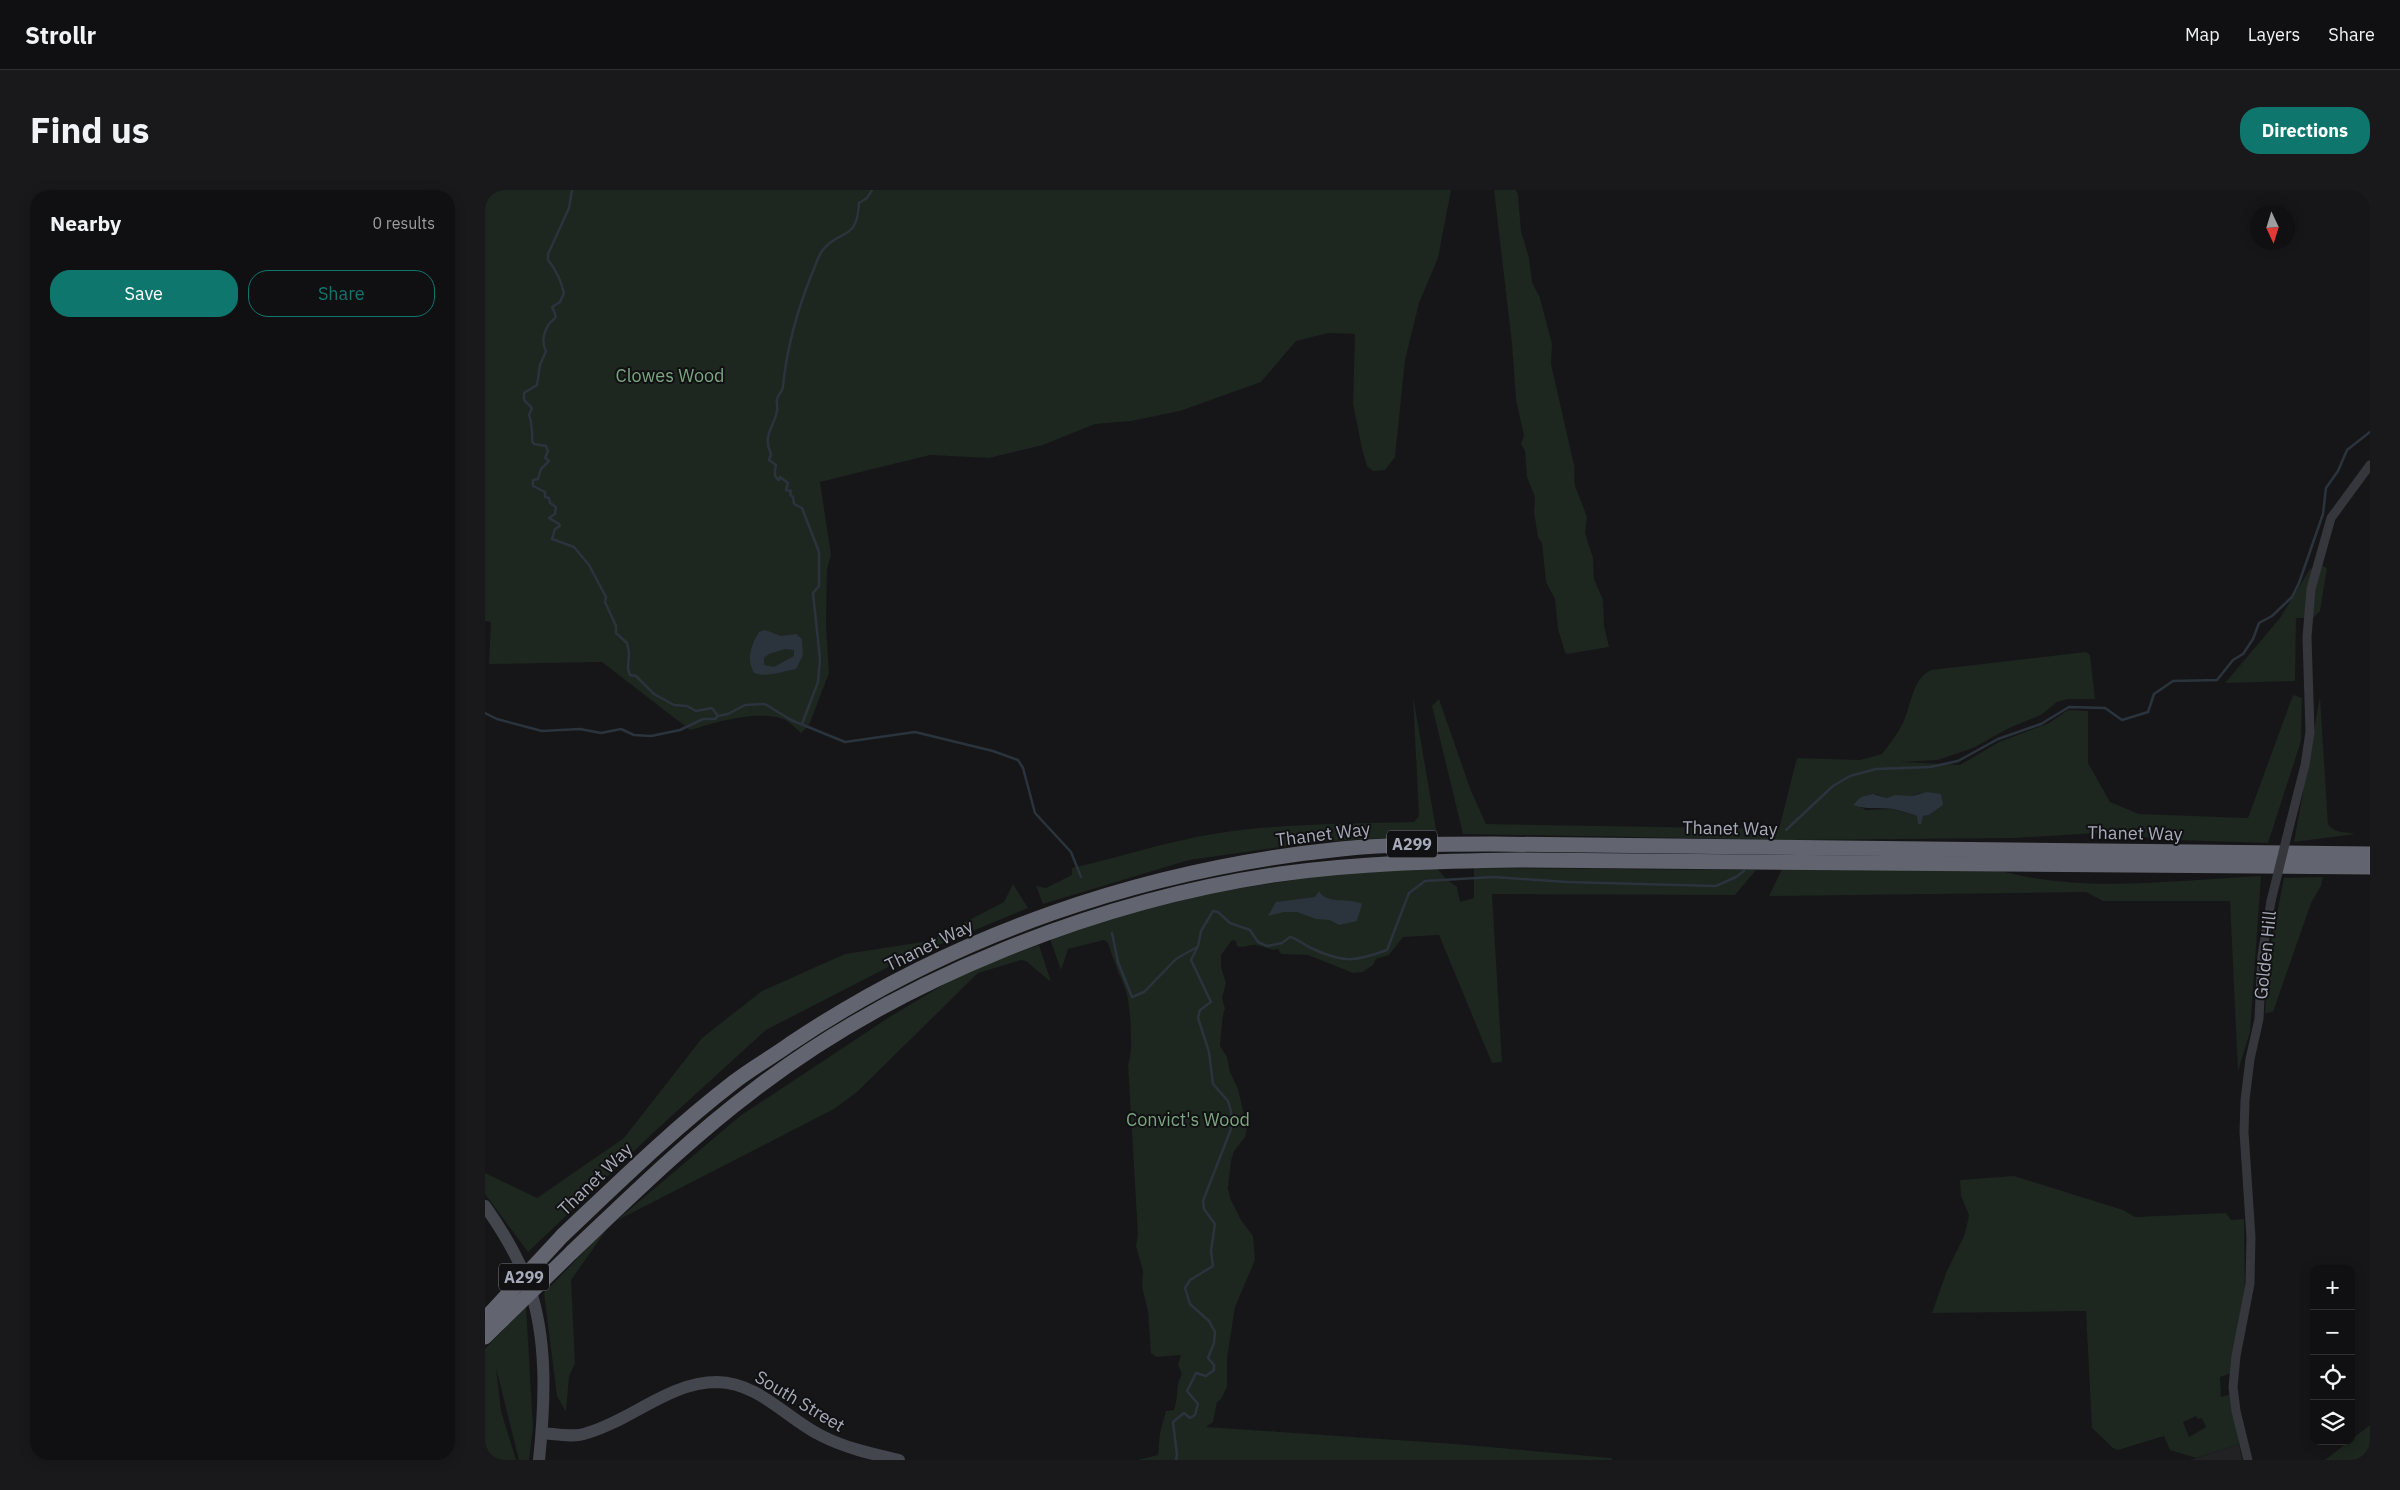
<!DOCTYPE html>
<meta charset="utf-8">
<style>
body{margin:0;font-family:"IBM Plex Sans",sans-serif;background:#19191b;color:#f1f3f6}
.controls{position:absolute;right:15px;bottom:15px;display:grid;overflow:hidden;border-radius:10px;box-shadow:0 2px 12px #0003}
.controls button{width:45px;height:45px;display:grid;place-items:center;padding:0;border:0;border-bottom:1px solid #303032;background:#101012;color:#f1f3f6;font:25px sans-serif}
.compass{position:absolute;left:1765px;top:15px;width:45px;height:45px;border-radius:50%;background:#101012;box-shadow:0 2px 12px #0003;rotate:176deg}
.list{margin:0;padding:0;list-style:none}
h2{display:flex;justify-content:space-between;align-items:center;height:65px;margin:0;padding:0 20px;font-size:21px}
h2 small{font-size:16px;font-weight:400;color:#9c9d9f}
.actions{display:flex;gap:10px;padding:15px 20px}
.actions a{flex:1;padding:11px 0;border:1px solid #0f766e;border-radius:20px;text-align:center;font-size:18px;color:#0f766e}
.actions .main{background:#0f766e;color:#fff}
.icon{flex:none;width:28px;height:28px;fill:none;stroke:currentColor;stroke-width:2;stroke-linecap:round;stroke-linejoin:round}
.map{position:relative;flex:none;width:1885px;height:1270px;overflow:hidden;border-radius:20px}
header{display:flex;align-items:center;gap:30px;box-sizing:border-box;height:70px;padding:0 25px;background:#101012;border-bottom:1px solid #303032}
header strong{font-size:24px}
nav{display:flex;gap:28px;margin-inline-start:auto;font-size:18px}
.intro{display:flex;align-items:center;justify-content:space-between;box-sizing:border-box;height:120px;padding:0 30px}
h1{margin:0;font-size:35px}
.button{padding:12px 22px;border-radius:20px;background:#0f766e;color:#fff;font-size:18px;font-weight:700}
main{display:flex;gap:30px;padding:0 30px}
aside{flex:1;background:#101012;border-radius:20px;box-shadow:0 2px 12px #0003}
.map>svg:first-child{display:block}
</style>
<header>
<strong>Strollr</strong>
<nav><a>Map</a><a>Layers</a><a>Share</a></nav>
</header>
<div class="intro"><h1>Find us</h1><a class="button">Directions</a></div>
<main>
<aside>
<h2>Nearby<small>0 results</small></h2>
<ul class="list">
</ul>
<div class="actions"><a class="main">Save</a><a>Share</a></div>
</aside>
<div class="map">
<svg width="1885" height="1270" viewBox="0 0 1885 1270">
<rect width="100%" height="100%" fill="#161618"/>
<polygon fill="#222225" points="1754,1254 1757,1270 1706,1270"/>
<g fill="#1d261f" fill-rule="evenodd">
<path d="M 0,0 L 966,0 L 953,68 L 934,113 L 920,170 L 910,267 L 900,280 L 888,281 L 882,276 L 877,259 L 868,214 L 870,144 L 843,143 L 811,151 L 776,192 L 695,221 L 646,231 L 610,234 L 558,255 L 504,268 L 445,265 L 335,292 L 346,365 L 342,379 L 341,434 L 344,483 L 324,535 L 316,543 C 311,539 304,531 298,529 C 269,520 233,532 205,540 L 117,472 L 4,474 L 6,432 L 0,431 Z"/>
<polygon points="1009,0 1031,0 1033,5 1036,41 1044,68 1047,92 1055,108 1067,154 1066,174 1089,275 1090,296 1102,327 1100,343 1108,368 1109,389 1118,410 1119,435 1124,457 1082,464 1080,462 1073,439 1070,409 1061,392 1057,353 1053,347 1049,322 1050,307 1042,287 1040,261 1036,254 1039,245 1031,210 1027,154"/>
<polygon points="1836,375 1842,378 1835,421 1828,428 1811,428 1810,491 1740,493 1795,428 1825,379"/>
<path d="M 1601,462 L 1605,465 L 1610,509 L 1583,509 L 1572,512 L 1556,525 L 1524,538 L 1488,558 L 1453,570 L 1418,572 L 1475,575 L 1514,552 L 1564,533 L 1583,520 L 1603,521 L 1603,573 L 1625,612 L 1654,624 L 1763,628 L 1808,505 L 1817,508 L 1816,551 L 1783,653 L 1690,650 L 1612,643 L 1530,648 L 1305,650 L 978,644 L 947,516 L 954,509 L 986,601 L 1001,634 L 1294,639 L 1312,568 L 1375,570 L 1397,564 C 1405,554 1413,543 1419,531 C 1426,514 1428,488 1446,480 ZM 1435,603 L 1458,615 L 1444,625 L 1438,626 L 1436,633 L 1434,634 L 1432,626 L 1407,619 L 1381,620 L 1369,613 L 1391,604 L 1402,608 L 1427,606 Z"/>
<path d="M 928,506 L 952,645 L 832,652 L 704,670 L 558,714 L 551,696 L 561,698 L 587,685 L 587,678 C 635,667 680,652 728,644 C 795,633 862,634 929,632 L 934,626 Z"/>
<path d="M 1835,507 L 1843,634 C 1848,643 1861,642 1870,644 L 1809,652 Z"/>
<path d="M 950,676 L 961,689 L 972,697 L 975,712 L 989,708 L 989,678 L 1271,680 L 1250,705 L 1007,704 L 1017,872 L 1007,873 L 954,745 L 918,747 L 904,765 L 891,769 L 888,775 L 878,782 L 868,783 L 823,765 L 796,764 L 793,759 C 785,761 780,756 772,755 C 765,754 760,759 752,756 L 751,751 L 747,750 L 736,765 L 736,777 L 741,793 L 737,808 L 740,819 C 737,824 736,848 735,856 L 742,867 L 745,882 L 753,899 L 762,937 L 760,947 L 749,961 L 746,971 L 743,998 L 745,1008 L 756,1030 L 768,1046 L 770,1070 L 750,1117 L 742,1168 L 742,1197 L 736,1209 L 732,1212 L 728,1232 L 721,1237 L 970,1254 L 1126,1268 L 1128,1270 L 653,1270 L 673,1265 L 675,1243 L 681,1221 L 689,1220 C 694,1205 690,1196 697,1184 L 693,1175 L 696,1165 L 671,1167 L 666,1163 L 663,1121 L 657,1097 L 658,1081 L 651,1056 L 653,1045 L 643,874 C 649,863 645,813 641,801 C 635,785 628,770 623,753 L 619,750 L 583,759 L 576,780 L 565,749 L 613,732 L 702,708 L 738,701 L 879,679 Z"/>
<path d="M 1297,679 L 1513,680 C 1597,704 1690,690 1776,686 L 1765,842 L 1753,881 L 1745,711 L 1618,711 L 1601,702 L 1284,706 Z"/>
<polygon points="1838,687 1836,696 1826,713 1788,822 1780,823 1784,764 1799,688"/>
<polygon points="528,694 543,718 415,771 281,840 168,943 43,1062 0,1004 0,983 52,1008 139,948 217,848 277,801 360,764 444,751 519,712"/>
<polygon points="554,755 566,792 541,771 536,770 493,783 372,902 349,919 131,1031 255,926 406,826 483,780"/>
<path d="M 1529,986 L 1638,1020 L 1650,1027 L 1741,1023 L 1746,1030 L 1759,1029 L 1760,1112 L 1746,1183 L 1735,1187 L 1736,1207 L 1746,1204 L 1754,1254 L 1711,1268 L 1685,1260 L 1679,1246 L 1633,1260 L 1628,1258 L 1607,1238 L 1601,1121 L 1447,1123 L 1461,1083 L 1479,1046 L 1483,1031 L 1484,1025 L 1476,1006 L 1475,990 ZM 1711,1226 L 1713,1229 L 1717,1228 L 1721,1237 L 1704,1247 L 1698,1232 Z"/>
<polygon points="124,1036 86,1090 90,1173 84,1187 81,1222 72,1206 59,1103"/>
<polygon points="41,1116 48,1237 44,1270 34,1270 11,1178 16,1221 31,1270 0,1270 0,1159"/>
<polygon points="1885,1235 1885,1270 1840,1270"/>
</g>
<g fill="#2b343d" fill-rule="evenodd">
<path d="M 280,440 L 296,446 L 311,444 L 317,449 L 318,465 L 311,479 C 298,481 282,488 269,483 C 261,469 266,455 274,442 ZM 300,459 L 309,460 L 309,466 L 289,477 L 279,475 L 279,468 L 284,464 Z"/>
<path d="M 1442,602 L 1456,604 L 1458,615 L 1444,625 L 1438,626 L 1436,634 L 1433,634 L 1432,626 C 1424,623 1416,621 1408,619 C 1394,617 1382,620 1368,615 L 1376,607 L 1388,604 L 1402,608 L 1410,605 L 1427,606 Z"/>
<path d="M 834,701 C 841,715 865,707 877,714 L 872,731 L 854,735 L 845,730 L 831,729 L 812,722 L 799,722 L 783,726 L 791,712 L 830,707 Z"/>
</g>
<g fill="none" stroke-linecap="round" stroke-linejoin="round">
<g stroke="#2b343d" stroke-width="2.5">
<path d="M 87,0 L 84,18 L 63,64 L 63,70 C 72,81 76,91 79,103 L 75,112 L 67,117 C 68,120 72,125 70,128 C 69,130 65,132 64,134 C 59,142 56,152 61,161 L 55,175 L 52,195 L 39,203 L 39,210 L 47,218 L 44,225 C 46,229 48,247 47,251 L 49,254 L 61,256 L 63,261 L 60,268 L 64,271 L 56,279 L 53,289 L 48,290 L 48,296 L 60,302 L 60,307 L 64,308 L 65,313 L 71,317 L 70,324 L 64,328 L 74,334 L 75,336 L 70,339 L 67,349 L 89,357 L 104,375 L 121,407 L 120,412 L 131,436 L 131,443 L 142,453 L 144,463 L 143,479 L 145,485 L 151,486 L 169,504 L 189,515 L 202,516 L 211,521 L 227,518 L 233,526 L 243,524 L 260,515 L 280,514 L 306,530 L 360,552 L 430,542 L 508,561 L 533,570 L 538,578 L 550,623 L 586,662 L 596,687"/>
<polyline points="0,523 12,529 57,541 95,539 116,543 136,539 149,545 166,546 195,540 218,529 230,529 233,526"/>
<path d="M 317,534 L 333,492 L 335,469 L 328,403 L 334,396 L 334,362 L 317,318 L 309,314 L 308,307 L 305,305 L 306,301 L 301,300 L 303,293 L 295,287 L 294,290 C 288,287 290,281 291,275 L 284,270 L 286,264 C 277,246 289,237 292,221 C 293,217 291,213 292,209 C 293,204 298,202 298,196 C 302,158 312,121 326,86 C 330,78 332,68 337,61 C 354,38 372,53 374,13 L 382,8 L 387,0"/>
<polyline points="1301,640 1348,596 1365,586 1391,579 1445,577 1473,571 1513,549 1556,534 1584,517 1620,518 1637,530 1663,522 1669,504 1688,491 1732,490 1748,470 1758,464 1768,449 1774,433 1787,426 1807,407 1814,393 1838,324 1841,298 1853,281 1862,260 1885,242"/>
<polyline points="627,743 633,772 647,807 659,802 691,769 712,757"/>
<path d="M 691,1270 L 692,1265 L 688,1232 L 699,1223 L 705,1228 L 710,1225 L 713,1214 L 702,1201 L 711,1183 L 721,1186 L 729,1180 L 729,1175 L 723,1168 L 729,1153 L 730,1142 L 724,1131 L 705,1114 L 700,1098 L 705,1090 L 728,1076 L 726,1061 L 730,1034 L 719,1019 L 718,1011 L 746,939 L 746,921 L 743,911 L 728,894 L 724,862 L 713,828 L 715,820 L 726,812 L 706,770 L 713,756 L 716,741 L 728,721 L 733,722 L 745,733 L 765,740 L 773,752 L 782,756 L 797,753 L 805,747 C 813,749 818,754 826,758 C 858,773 869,772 902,760 L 924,703 L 940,691 L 1008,687 L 1082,692 L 1231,696 L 1251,687 L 1259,681"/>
</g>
<g stroke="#36373d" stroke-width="9">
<polyline points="1805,634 1820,575 1825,542 1822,447 1826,399 1846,328 1885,275"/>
<polyline points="1763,1270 1751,1221 1748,1197 1751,1166 1765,1094 1766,1047 1759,942 1760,910 1765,869 1774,829 1777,766 1786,711"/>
</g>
<g stroke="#44464e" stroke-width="12">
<path d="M 0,1016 C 17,1040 32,1065 43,1093 C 63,1148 60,1212 54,1270"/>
<path d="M 57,1243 C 71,1244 89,1248 102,1243 C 147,1230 184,1192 232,1192 C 274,1193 300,1227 335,1245 C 360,1258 387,1264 414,1270"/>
</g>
<g stroke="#62656f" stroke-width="15">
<path d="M 78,1045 C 134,992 188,939 249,892 C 267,878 287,867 305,854 C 469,744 659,679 856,659 C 906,654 956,654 1007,654 L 1885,664"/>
<path d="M 87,1062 C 146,1006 204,949 269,900 C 415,788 614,710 795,684 C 874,673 954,671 1034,670 L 1885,677"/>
<polyline points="0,1147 8,1139"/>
</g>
<polyline stroke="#36373d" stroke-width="9" points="1786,711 1805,634"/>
<g stroke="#62656f" stroke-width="15">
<polyline points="0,1129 78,1045"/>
<polyline points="8,1139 87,1062"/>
</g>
</g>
<g text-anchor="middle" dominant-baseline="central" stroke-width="4" stroke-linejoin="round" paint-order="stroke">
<g fill="#111113" stroke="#7a7d87" stroke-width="1">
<rect x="902" y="640.5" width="50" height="27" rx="4"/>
<rect x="14" y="1073.5" width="50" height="27" rx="4"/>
</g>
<g font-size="16" font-weight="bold" fill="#a7abb9">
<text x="927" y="654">A299</text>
<text x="39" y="1087">A299</text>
</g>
<g font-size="18" fill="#7ca681" stroke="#111113">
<text x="185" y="185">Clowes Wood</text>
<text x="703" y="929">Convict's Wood</text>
</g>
<g font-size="18" fill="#a7abb9" stroke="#111113">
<text transform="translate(1245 638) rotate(1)">Thanet Way</text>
<text transform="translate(1650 643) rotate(1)">Thanet Way</text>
<text transform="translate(838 644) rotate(-7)">Thanet Way</text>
<text transform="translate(444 755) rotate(-26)">Thanet Way</text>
<text transform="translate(1780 765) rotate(-84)">Golden Hill</text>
<text transform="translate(110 989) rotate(-44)">Thanet Way</text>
<text transform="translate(315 1211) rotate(31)">South Street</text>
</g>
</g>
</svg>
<div class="controls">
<button>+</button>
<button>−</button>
<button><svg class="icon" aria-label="locate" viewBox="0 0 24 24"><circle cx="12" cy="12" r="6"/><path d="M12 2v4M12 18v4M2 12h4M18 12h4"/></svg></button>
<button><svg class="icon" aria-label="layers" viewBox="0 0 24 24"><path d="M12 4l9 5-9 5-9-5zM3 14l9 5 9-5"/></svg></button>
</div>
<svg class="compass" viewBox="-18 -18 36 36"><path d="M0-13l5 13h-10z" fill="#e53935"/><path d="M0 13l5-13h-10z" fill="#9c9d9f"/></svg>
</div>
</main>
